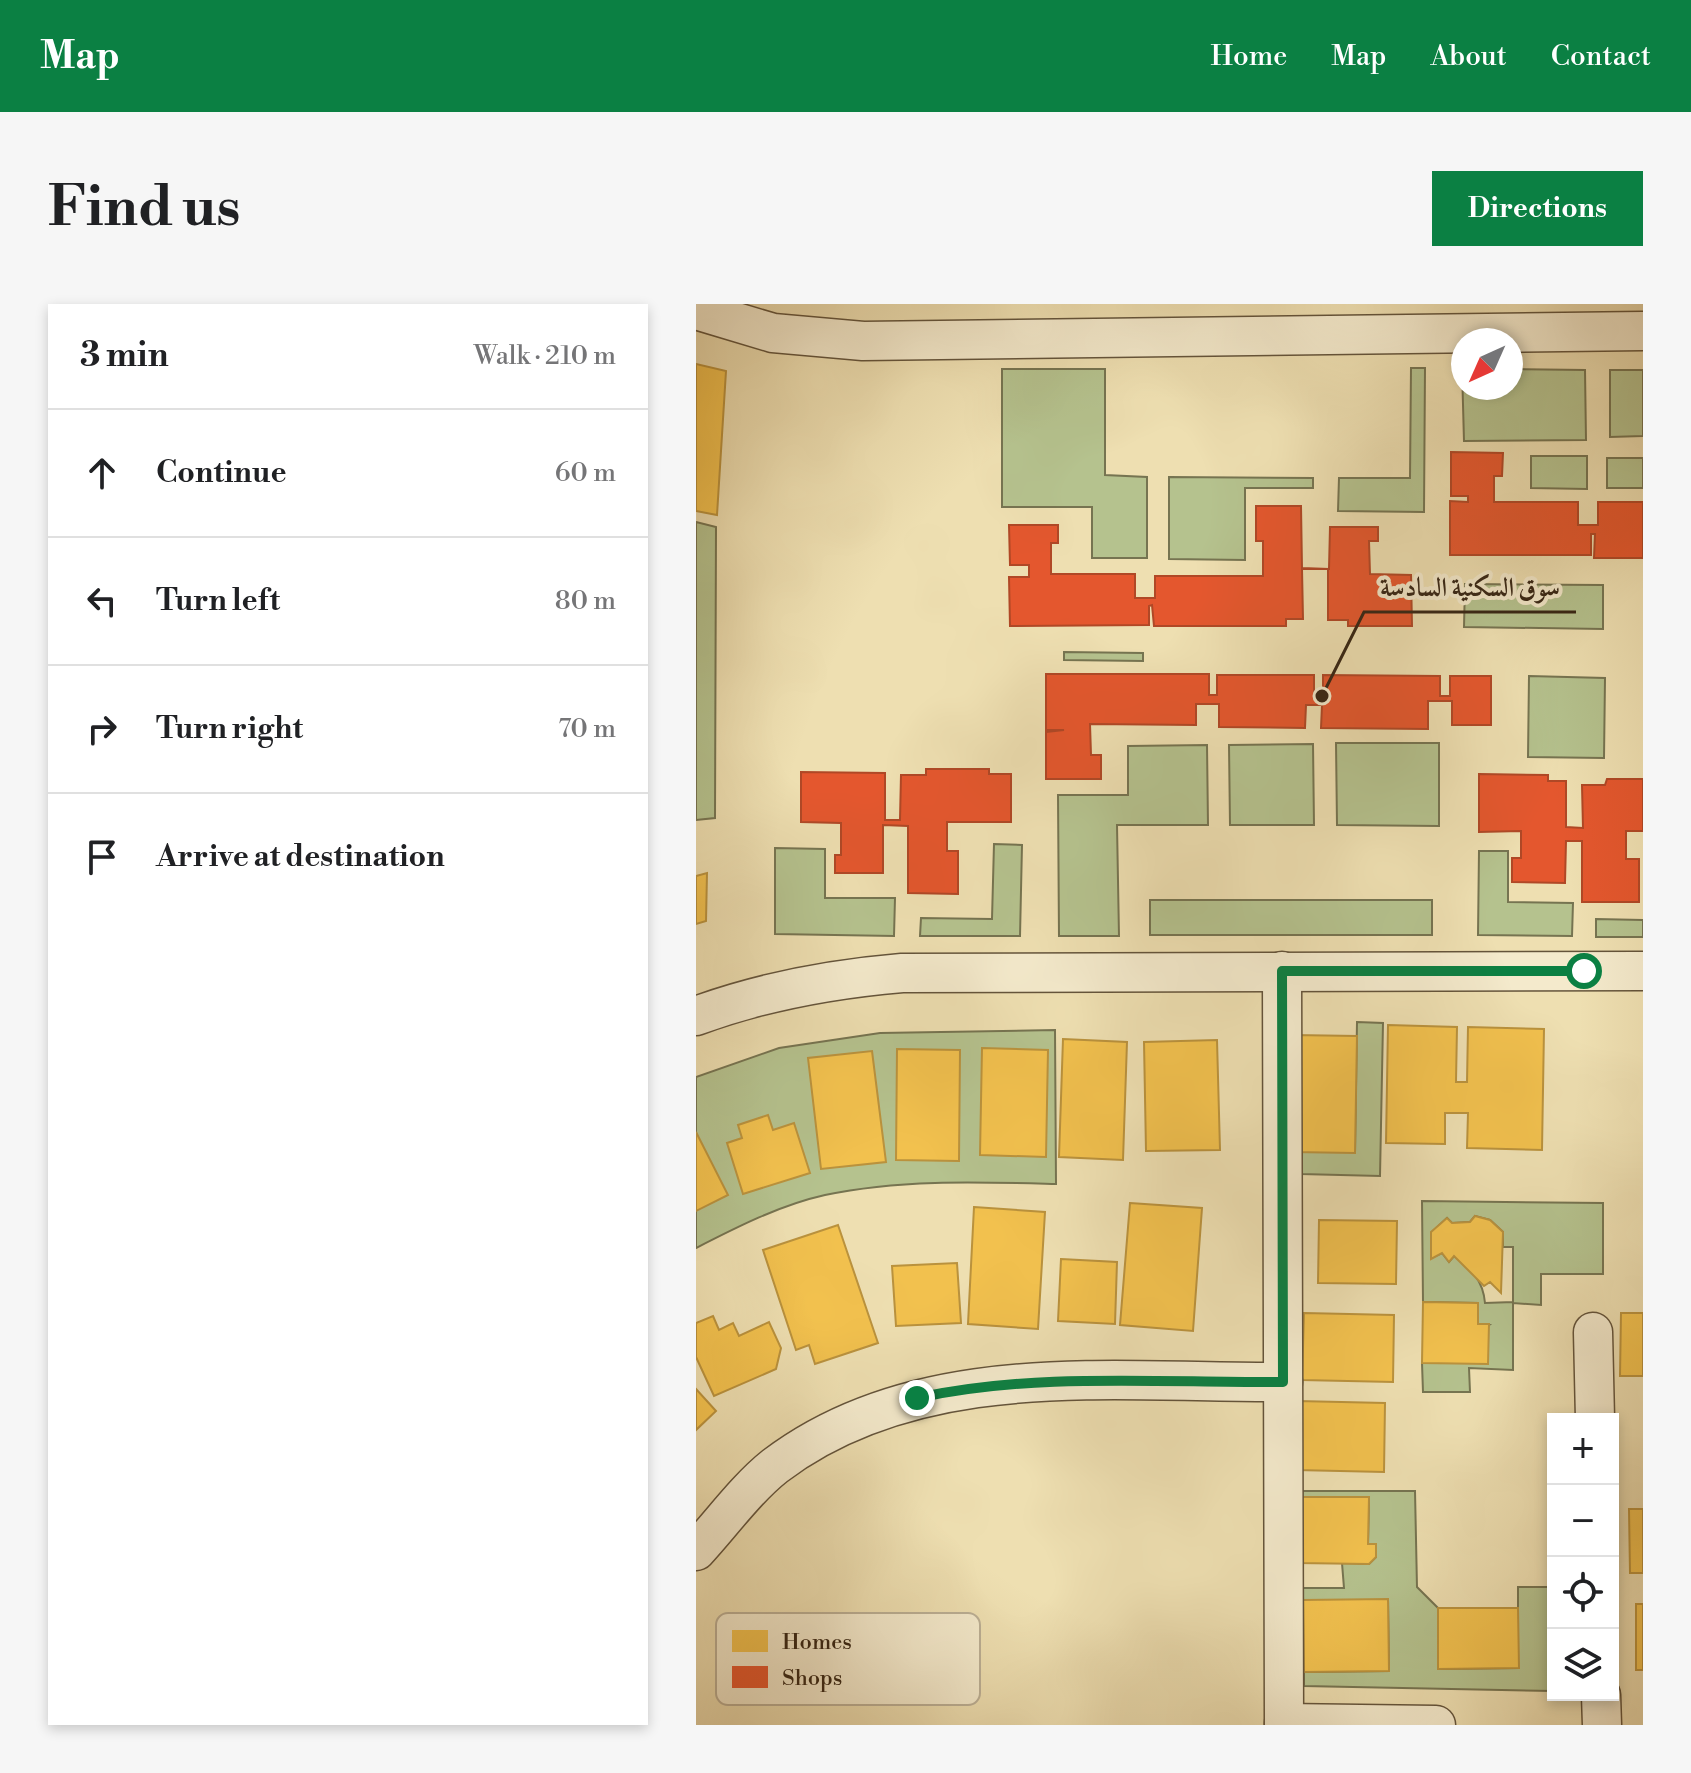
<!DOCTYPE html>
<meta charset="utf-8">
<style>
body{margin:0;font-family:"Libre Bodoni",Amiri,serif;background:#f6f6f6;color:#202124}
.controls{position:absolute;right:24px;bottom:24px;display:grid;overflow:hidden;border-radius:0px;box-shadow:0 4px 12px #0003}
.controls button{width:72px;height:72px;display:grid;place-items:center;padding:0;border:0;border-bottom:2px solid #e0e0e0;background:#fff;color:#202124;font:40px sans-serif}
.compass{position:absolute;left:755px;top:24px;width:72px;height:72px;border-radius:50%;background:#fff;box-shadow:0 4px 12px #0003;rotate:225deg}
.stop{position:absolute;width:24px;height:24px;margin:-18px;border:6px solid #0b8043;border-radius:50%;background:#fff}
.stop.end{background:#0b8043;border-color:#fff;box-shadow:0 2px 8px #0008}
.list{margin:0;padding:0;list-style:none}
h2{display:flex;justify-content:space-between;align-items:center;height:104px;margin:0;padding:0 32px;font-size:34px}
h2 small{font-size:26px;font-weight:400;color:#757577}
.list li{display:grid;grid-template-columns:52px 1fr auto;gap:24px;align-items:center;box-sizing:border-box;height:128px;padding:0 32px;border-top:2px solid #e0e0e0}
.list b{display:block;font-size:30px;white-space:nowrap}
.list em{font-size:26px;font-style:normal;color:#757577}
.icon{flex:none;width:44px;height:44px;fill:none;stroke:currentColor;stroke-width:2;stroke-linecap:round;stroke-linejoin:round}
.map{position:relative;flex:none;width:947px;height:1421px;overflow:hidden;border-radius:0px}
header{display:flex;align-items:center;gap:48px;box-sizing:border-box;height:112px;padding:0 40px;background:#0b8043;color:#fff}
header strong{font-size:38px}
nav{display:flex;gap:44px;margin-inline-start:auto;font-size:28px}
.intro{display:flex;align-items:center;justify-content:space-between;box-sizing:border-box;height:192px;padding:0 48px}
h1{margin:0;font-size:56px}
.button{padding:20px 36px;border-radius:0px;background:#0b8043;color:#fff;font-size:28px;font-weight:700}
main{display:flex;gap:48px;padding:0 48px}
aside{flex:1;background:#fff;border-radius:0px;box-shadow:0 4px 12px #0003}
.map>svg:first-child{display:block}
</style>
<header>
<strong>Map</strong>
<nav><a>Home</a><a>Map</a><a>About</a><a>Contact</a></nav>
</header>
<div class="intro"><h1>Find us</h1><a class="button">Directions</a></div>
<main>
<aside>
<h2>3 min<small>Walk · 210 m</small></h2>
<ul class="list">
<li><svg class="icon" aria-label="ahead" viewBox="0 0 24 24"><path d="M12 20V5M6 11l6-6 6 6"/></svg><div><b>Continue</b></div><em>60 m</em></li>
<li><svg class="icon" aria-label="left" viewBox="0 0 24 24"><path d="M17 20v-9H6M10 6l-5 5 5 5"/></svg><div><b>Turn left</b></div><em>80 m</em></li>
<li><svg class="icon" aria-label="right" viewBox="0 0 24 24"><path d="M7 20v-9h11M14 6l5 5-5 5"/></svg><div><b>Turn right</b></div><em>70 m</em></li>
<li><svg class="icon" aria-label="arrive" viewBox="0 0 24 24"><path d="M6 21V4h12l-3 4 3 4H6"/></svg><div><b>Arrive at destination</b></div></li>
</ul>
</aside>
<div class="map">
<svg width="947" height="1421" viewBox="0 0 947 1421">
<rect width="100%" height="100%" fill="#eedfb1"/>
<filter id="stains"><feTurbulence type="fractalNoise" baseFrequency=".0025" numOctaves="4"/><feColorMatrix values="0 0 0 0 .2 0 0 0 0 .09 0 0 0 0 .02 0 0 0 .5 -.17"/></filter>
<radialGradient id="worn" r=".72"><stop offset=".6" stop-color="#630" stop-opacity="0"/><stop offset="1" stop-color="#630" stop-opacity=".3"/></radialGradient>
<g fill="#b5c28e" stroke="#767451" stroke-width="2" fill-rule="evenodd">
<polygon points="715,64 729,64 728,208 642,207 643,174 714,174"/>
<polygon points="766,64 767,84 815,84 815,65 889,66 890,136 768,137"/>
<polygon points="306,65 409,65 409,171 451,173 451,254 396,254 396,203 306,203"/>
<polygon points="914,66 947,66 947,132 914,133"/>
<polygon points="835,152 891,152 891,185 835,184"/>
<rect x="911" y="154" width="36" height="30"/>
<polygon points="473,173 617,174 617,184 549,184 549,256 473,255"/>
<polygon points="0,218 20,223 19,514 0,516"/>
<polygon points="769,280 907,281 907,325 768,323"/>
<polygon points="368,348 447,349 447,357 368,356"/>
<polygon points="833,372 909,374 908,454 832,453"/>
<polygon points="640,439 743,439 743,522 641,521"/>
<polygon points="617,440 618,521 534,521 533,441"/>
<polygon points="511,441 512,521 421,521 423,632 363,632 362,491 432,491 432,442"/>
<polygon points="298,540 326,541 324,632 224,632 225,614 296,615"/>
<polygon points="79,544 129,545 129,594 199,594 198,632 79,630"/>
<polygon points="783,547 812,547 812,598 877,599 876,632 782,631"/>
<rect x="454" y="596" width="282" height="35"/>
<polygon points="900,615 947,616 947,633 900,633"/>
<polygon points="661,718 687,719 684,872 605,870 606,848 659,848"/>
<path d="M 359,726 L 360,880 C 284,878 205,875 129,891 C 84,901 41,923 0,944 L 0,773 L 83,744 L 184,729 Z"/>
<path d="M 726,897 L 907,899 L 907,970 L 845,970 L 845,1001 L 817,999 L 817,1066 L 773,1064 L 774,1088 L 727,1088 L 726,1059 L 793,1021 L 782,1020 L 782,999 L 727,998 ZM 779,912 L 794,916 L 807,928 L 807,943 L 817,943 L 817,998 L 789,999 C 787,976 776,966 758,952 L 753,958 L 746,949 L 735,954 L 735,929 L 751,914 L 756,919 L 774,918 Z"/>
<polygon points="596,1187 719,1187 721,1283 742,1304 743,1365 822,1364 822,1283 857,1283 856,1387 608,1382 608,1368 693,1367 692,1296 607,1296 607,1284 648,1284 646,1259 673,1260 680,1253 680,1241 672,1240 673,1193 599,1193"/>
</g>
<g fill="#f2c14e" stroke="#ba923d" stroke-width="2">
<polygon points="0,60 30,67 21,211 0,207"/>
<polygon points="11,569 10,617 0,620 0,572"/>
<polygon points="692,721 761,723 760,778 771,778 772,723 848,725 846,846 771,844 772,809 749,809 749,840 690,839"/>
<polygon points="597,731 661,732 659,849 596,848"/>
<polygon points="367,735 431,738 427,856 363,853"/>
<polygon points="521,736 524,846 450,847 448,738"/>
<polygon points="286,744 352,746 350,853 284,851"/>
<polygon points="201,745 264,746 263,857 200,856"/>
<polygon points="176,747 190,858 125,865 112,754"/>
<polygon points="72,811 77,826 98,819 114,869 47,890 31,839 46,834 42,821"/>
<polygon points="0,828 32,891 0,907"/>
<polygon points="434,899 506,904 497,1027 424,1021"/>
<polygon points="278,903 349,908 342,1025 272,1020"/>
<polygon points="779,912 794,916 807,928 805,989 794,978 788,982 758,952 753,958 746,949 735,955 735,928 751,914 756,919 774,918"/>
<polygon points="623,916 701,917 700,980 622,979"/>
<polygon points="142,921 182,1039 119,1060 113,1041 100,1046 67,946"/>
<polygon points="365,955 421,958 419,1020 362,1017"/>
<polygon points="261,959 265,1019 200,1022 196,962"/>
<polygon points="727,998 782,999 782,1020 793,1020 792,1060 726,1059"/>
<polygon points="608,1009 698,1011 697,1078 606,1076"/>
<polygon points="925,1009 947,1009 947,1072 924,1072"/>
<polygon points="17,1012 23,1026 37,1019 43,1032 73,1018 85,1044 80,1065 18,1092 0,1053 0,1019"/>
<polygon points="0,1085 20,1107 0,1126"/>
<polygon points="601,1097 689,1099 688,1168 600,1166"/>
<polygon points="599,1193 673,1193 672,1240 680,1240 680,1253 673,1260 601,1259"/>
<polygon points="933,1205 947,1205 947,1269 934,1269"/>
<polygon points="692,1295 693,1367 608,1368 607,1296"/>
<rect x="940" y="1300" width="7" height="66"/>
<polygon points="742,1304 822,1304 823,1364 742,1365"/>
</g>
<g fill="#e4572e" stroke="#b04826" stroke-width="2">
<polygon points="755,148 807,149 806,172 798,172 798,198 882,198 882,221 902,221 902,198 947,198 947,254 898,254 899,230 895,230 895,251 754,251 754,197 772,198 772,192 755,192"/>
<polygon points="560,202 605,202 606,264 633,265 634,223 682,223 682,237 673,237 674,270 715,271 716,322 652,322 652,316 632,316 632,265 606,265 607,315 590,315 590,322 458,322 456,301 453,302 453,321 314,322 313,273 333,273 333,261 314,261 313,221 362,221 362,239 355,239 355,270 439,270 439,294 459,294 459,272 567,272 567,237 560,237"/>
<polygon points="350,370 513,370 513,391 521,391 521,371 618,371 618,392 627,392 627,371 744,372 744,392 754,392 754,372 795,372 795,421 756,421 756,397 732,397 732,425 625,424 626,401 610,401 609,424 523,423 523,400 500,400 500,421 394,420 395,451 405,451 405,475 350,475 350,428 368,426 350,426"/>
<polygon points="230,465 293,465 293,470 315,470 315,518 251,518 251,547 262,547 262,590 212,589 212,522 187,521 187,569 139,569 139,551 145,551 145,519 105,518 105,468 189,469 189,516 204,516 205,471 230,471"/>
<polygon points="783,470 852,471 852,477 870,477 870,523 887,524 886,481 909,481 911,475 947,475 947,527 930,527 930,555 943,555 943,598 886,598 886,537 870,537 869,579 816,578 816,554 825,554 825,527 783,528"/>
</g>
<g fill="none" stroke-linecap="round" stroke-linejoin="round">
<defs>
<g id="street">
<polyline points="0,6 77,29 167,37 947,27"/>
<polyline points="586,667 588,1421"/>
<path d="M 0,712 C 68,687 135,675 206,669 L 947,667"/>
<polyline points="897,1028 899,1115"/>
<path d="M 0,1247 C 25,1220 50,1185 79,1162 C 223,1053 417,1079 587,1078"/>
<polyline points="905,1391 906,1421"/>
<polyline points="588,1419 740,1421"/>
</g>
</defs>
<use href="#street" stroke="#64543b" stroke-width="41"/>
<use href="#street" stroke="#f4eacc" stroke-width="38"/>
</g>
<g fill="none" stroke-linecap="round" stroke-linejoin="round">
<path stroke="#0b8043" stroke-width="10" d="M 221,1094 C 340,1068 466,1079 587,1078 L 586,667 L 888,667"/>
</g>
<rect x="20" y="1309" width="264" height="92" rx="12" fill="#f4eacc" stroke="#bbaf95" stroke-width="2"/>
<rect x="36" y="1326" width="36" height="22" fill="#f2c14e"/>
<rect x="36" y="1362" width="36" height="22" fill="#e4572e"/>
<g font-size="22" fill="#362514">
<text x="86" y="1345">Homes</text>
<text x="86" y="1381">Shops</text>
</g>
<path fill="none" stroke="#362514" stroke-width="3" d="M626 392L668 308H880"/>
<circle fill="#362514" stroke="#f4eacc" stroke-width="3" cx="626" cy="392" r="8"/>
<g font-size="26" text-anchor="middle" font-weight="bold" fill="#362514" stroke="#f4eacc" stroke-width="8" stroke-linejoin="round" paint-order="stroke">
<text x="774" y="292">سوق السكنية السادسة</text>
</g>
<rect width="100%" height="100%" filter="url(#stains)"/>
<rect width="100%" height="100%" fill="url(#worn)"/>
</svg>
<div class="controls">
<button>+</button>
<button>−</button>
<button><svg class="icon" aria-label="locate" viewBox="0 0 24 24"><circle cx="12" cy="12" r="6"/><path d="M12 2v4M12 18v4M2 12h4M18 12h4"/></svg></button>
<button><svg class="icon" aria-label="layers" viewBox="0 0 24 24"><path d="M12 4l9 5-9 5-9-5zM3 14l9 5 9-5"/></svg></button>
</div>
<svg class="compass" viewBox="-18 -18 36 36"><path d="M0-13l5 13h-10z" fill="#e53935"/><path d="M0 13l5-13h-10z" fill="#757577"/></svg>
<div class="stop" style="left:888px;top:667px"></div>
<div class="stop end" style="left:221px;top:1094px"></div>
</div>
</main>
